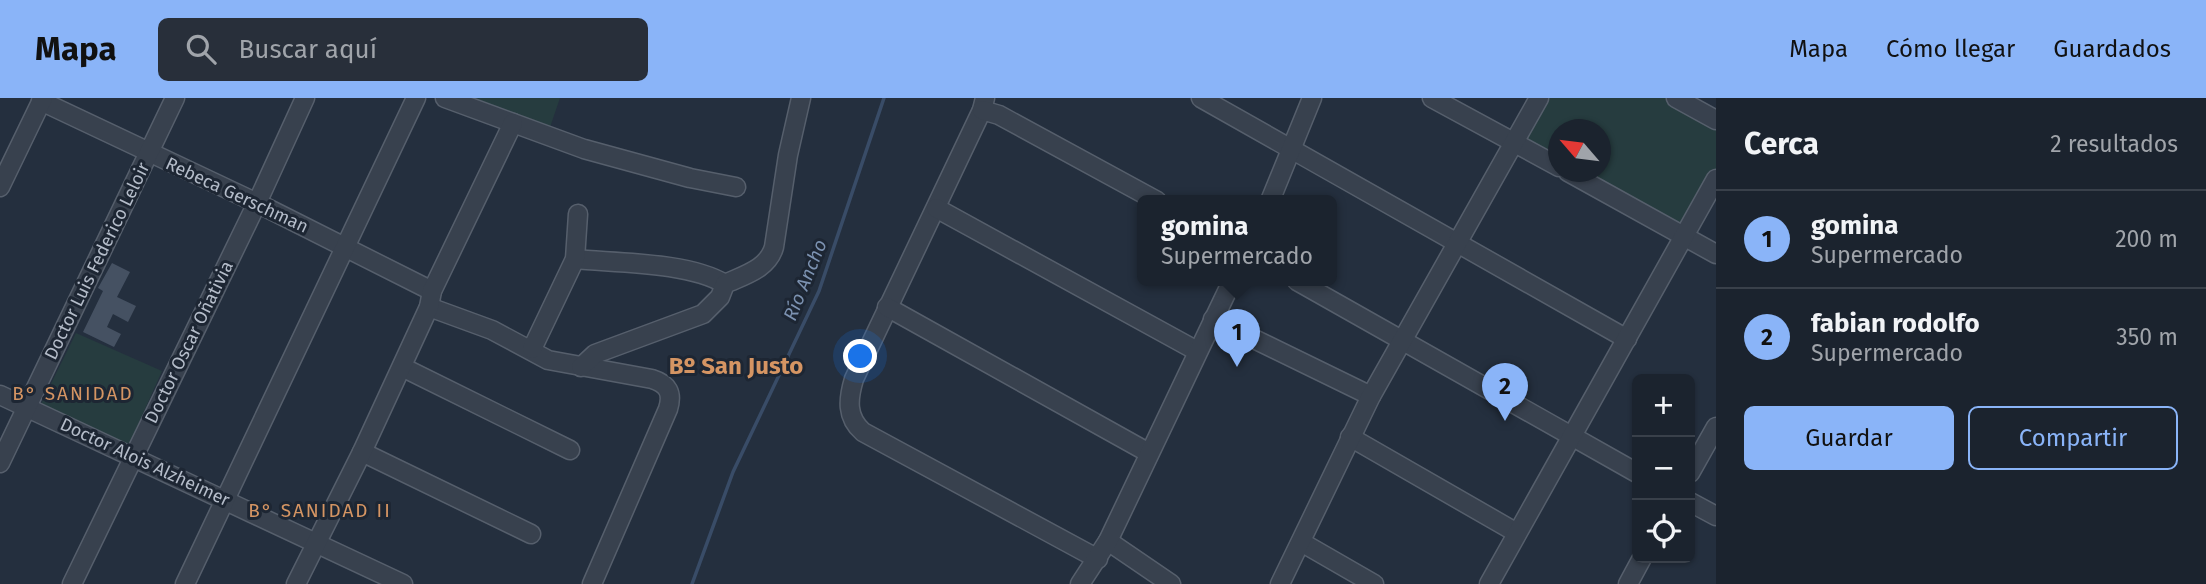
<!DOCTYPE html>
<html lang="es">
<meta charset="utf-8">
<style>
body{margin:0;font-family:"Fira Sans",sans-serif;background:#282f3a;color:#f1f3f6}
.controls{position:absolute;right:21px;bottom:21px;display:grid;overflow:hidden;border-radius:10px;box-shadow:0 2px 5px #0004}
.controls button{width:63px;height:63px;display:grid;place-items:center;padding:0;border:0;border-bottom:2px solid #39404a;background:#1b232e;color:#f1f3f6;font:35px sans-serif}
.compass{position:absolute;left:1548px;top:21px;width:63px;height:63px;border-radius:50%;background:#1b232e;box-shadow:0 2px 5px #0004;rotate:298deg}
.you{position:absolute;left:861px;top:259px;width:24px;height:24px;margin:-18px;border:5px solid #fff;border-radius:50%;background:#1a73e8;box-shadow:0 0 0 10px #1a73e833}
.badge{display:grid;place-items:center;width:46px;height:46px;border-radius:50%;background:#8ab4f8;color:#111;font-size:23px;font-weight:700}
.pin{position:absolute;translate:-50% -58px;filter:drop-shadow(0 2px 4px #0008)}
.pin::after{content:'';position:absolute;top:37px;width:24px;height:21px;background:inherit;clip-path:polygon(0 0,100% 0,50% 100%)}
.popup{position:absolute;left:1137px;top:97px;width:200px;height:91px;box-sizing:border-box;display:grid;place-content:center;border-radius:10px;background:#1b232e;filter:drop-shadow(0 2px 5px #0005);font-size:23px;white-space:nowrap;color:#a0a4aa}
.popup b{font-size:26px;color:#f1f3f6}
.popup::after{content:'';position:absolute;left:50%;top:100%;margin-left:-14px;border:14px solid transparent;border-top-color:#1b232e}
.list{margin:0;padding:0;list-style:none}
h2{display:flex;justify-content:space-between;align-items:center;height:91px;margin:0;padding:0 28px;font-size:30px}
h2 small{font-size:23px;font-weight:400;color:#a0a4aa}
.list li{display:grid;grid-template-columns:46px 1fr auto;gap:21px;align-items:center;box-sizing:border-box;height:98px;padding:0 28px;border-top:2px solid #39404a}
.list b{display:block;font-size:26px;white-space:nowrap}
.list p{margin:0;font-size:23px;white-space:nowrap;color:#a0a4aa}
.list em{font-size:23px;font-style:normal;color:#a0a4aa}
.actions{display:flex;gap:14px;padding:21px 28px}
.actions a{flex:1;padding:16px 0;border:2px solid #8ab4f8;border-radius:10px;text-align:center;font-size:24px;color:#8ab4f8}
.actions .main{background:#8ab4f8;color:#111}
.icon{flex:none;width:38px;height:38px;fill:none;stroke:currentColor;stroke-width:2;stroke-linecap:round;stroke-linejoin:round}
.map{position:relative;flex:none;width:1716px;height:486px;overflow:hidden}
header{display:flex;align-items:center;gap:42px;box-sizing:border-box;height:98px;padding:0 35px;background:#8ab4f8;color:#111}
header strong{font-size:33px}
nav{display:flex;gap:38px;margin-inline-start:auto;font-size:24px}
.search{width:490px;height:63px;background:#282f3a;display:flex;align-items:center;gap:18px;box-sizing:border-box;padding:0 24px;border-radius:10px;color:#a0a4aa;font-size:26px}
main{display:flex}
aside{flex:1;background:#1b232e}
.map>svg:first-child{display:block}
</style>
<header>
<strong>Mapa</strong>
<div class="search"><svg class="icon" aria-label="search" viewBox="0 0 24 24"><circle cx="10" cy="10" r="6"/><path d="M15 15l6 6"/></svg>Buscar aquí</div>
<nav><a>Mapa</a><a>Cómo llegar</a><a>Guardados</a></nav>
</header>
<main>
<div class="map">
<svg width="1716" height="486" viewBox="0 0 1716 486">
<rect width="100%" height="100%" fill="#242f3e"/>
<g fill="#263c3f">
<polygon points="454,0 560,0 547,38"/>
<polygon points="1540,0 1675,0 1716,23 1716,81 1684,138 1568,74 1601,74 1601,32 1559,32 1558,69 1514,44"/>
<polygon points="76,235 162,273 128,349 40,308"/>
</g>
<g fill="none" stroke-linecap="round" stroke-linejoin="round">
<polyline stroke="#394c67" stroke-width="3.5" points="692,486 733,374 819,193 884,0"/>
</g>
<polygon fill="#455162" points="112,165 130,174 117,199 136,208 128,224 113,216 107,229 121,236 114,249 83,234 103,193 98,190"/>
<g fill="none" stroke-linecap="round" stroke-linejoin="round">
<defs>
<g id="minor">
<polyline points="445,0 584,51 690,80 736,89"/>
<path d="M 985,0 L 982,12 L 854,281 C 848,301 846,319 863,334 L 1098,461"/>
<polyline points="1201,0 1627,241"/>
<polyline points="1432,0 1559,69"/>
<polyline points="1676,0 1716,22"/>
<polyline points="41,3 257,105 432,193"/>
<polyline points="982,12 999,17 1157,103"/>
<polyline points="1568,74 1716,156"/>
<polyline points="0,89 43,0"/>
<polyline points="1270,103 1312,0"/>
<polyline points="936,110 1197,253"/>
<path d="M 575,161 C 617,165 689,164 725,186"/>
<polyline points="1297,183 1637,375"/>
<path d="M 429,209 L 492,232 L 548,262 L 652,281 C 668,286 673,295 668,311 L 592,486"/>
<polyline points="887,209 1149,355"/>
<polyline points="1213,221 1371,298"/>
<polyline points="532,251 575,161 578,116"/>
<polyline points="402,269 570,352"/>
<path d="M 581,269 L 595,256 L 703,216 L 720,199 L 725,186 C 744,177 768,171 774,149 L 788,57 L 801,0"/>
<polyline points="0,297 403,486"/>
<polyline points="1350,339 1517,435"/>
<polyline points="362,354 531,436"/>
<polyline points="0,365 175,0"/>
<polyline points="1690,375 1716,329"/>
<polyline points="1690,404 1716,418"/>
<polyline points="1108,443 1171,486"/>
<polyline points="1301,444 1374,486"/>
<polyline points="72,486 257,105 305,0"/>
<polyline points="185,486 416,0"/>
<polyline points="296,486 362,354 429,209 432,193 513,25"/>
<polyline points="1080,486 1108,443 1232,183"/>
<polyline points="1280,486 1371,298 1539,0"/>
<polyline points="1489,486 1716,81"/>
<polyline points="1628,486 1642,460"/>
</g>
</defs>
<use href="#minor" stroke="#565f6c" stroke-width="21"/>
<use href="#minor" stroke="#38414e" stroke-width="18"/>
</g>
<g text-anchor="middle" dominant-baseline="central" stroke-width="6" stroke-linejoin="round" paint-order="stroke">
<g font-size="18" fill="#b4bcc9" stroke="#1d2633">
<text transform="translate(237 97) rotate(25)">Rebeca Gerschman</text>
<text transform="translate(97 163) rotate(-64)">Doctor Luis Federico Leloir</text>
<text transform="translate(189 244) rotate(-64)">Doctor Oscar Oñativia</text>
<text transform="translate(145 364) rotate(25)">Doctor Alois Alzheimer</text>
</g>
<g font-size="19" font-style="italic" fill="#7c92b1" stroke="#1d2633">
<text transform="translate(805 182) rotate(-68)">Río Ancho</text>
</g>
<g font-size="19" letter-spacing="2" fill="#d59563" stroke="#1d2633">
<text x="73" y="295">B° SANIDAD</text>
<text x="320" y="412">B° SANIDAD II</text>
</g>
<g font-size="24" font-weight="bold" fill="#d59563" stroke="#1d2633">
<text x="736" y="268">Bº San Justo</text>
</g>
</g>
</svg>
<div class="controls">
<button>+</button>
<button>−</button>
<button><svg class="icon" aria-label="locate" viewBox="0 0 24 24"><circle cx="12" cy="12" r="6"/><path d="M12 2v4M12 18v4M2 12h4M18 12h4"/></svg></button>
</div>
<svg class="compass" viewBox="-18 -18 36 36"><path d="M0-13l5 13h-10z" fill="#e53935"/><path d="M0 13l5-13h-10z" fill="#a0a4aa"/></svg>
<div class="you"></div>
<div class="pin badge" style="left:1237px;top:269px">1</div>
<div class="popup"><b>gomina</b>Supermercado</div>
<div class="pin badge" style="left:1505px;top:323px">2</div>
</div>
<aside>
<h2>Cerca<small>2 resultados</small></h2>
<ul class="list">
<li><span class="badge">1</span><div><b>gomina</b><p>Supermercado</p></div><em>200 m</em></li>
<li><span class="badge">2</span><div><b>fabian rodolfo</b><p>Supermercado</p></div><em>350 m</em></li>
</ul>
<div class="actions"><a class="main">Guardar</a><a>Compartir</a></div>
</aside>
</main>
